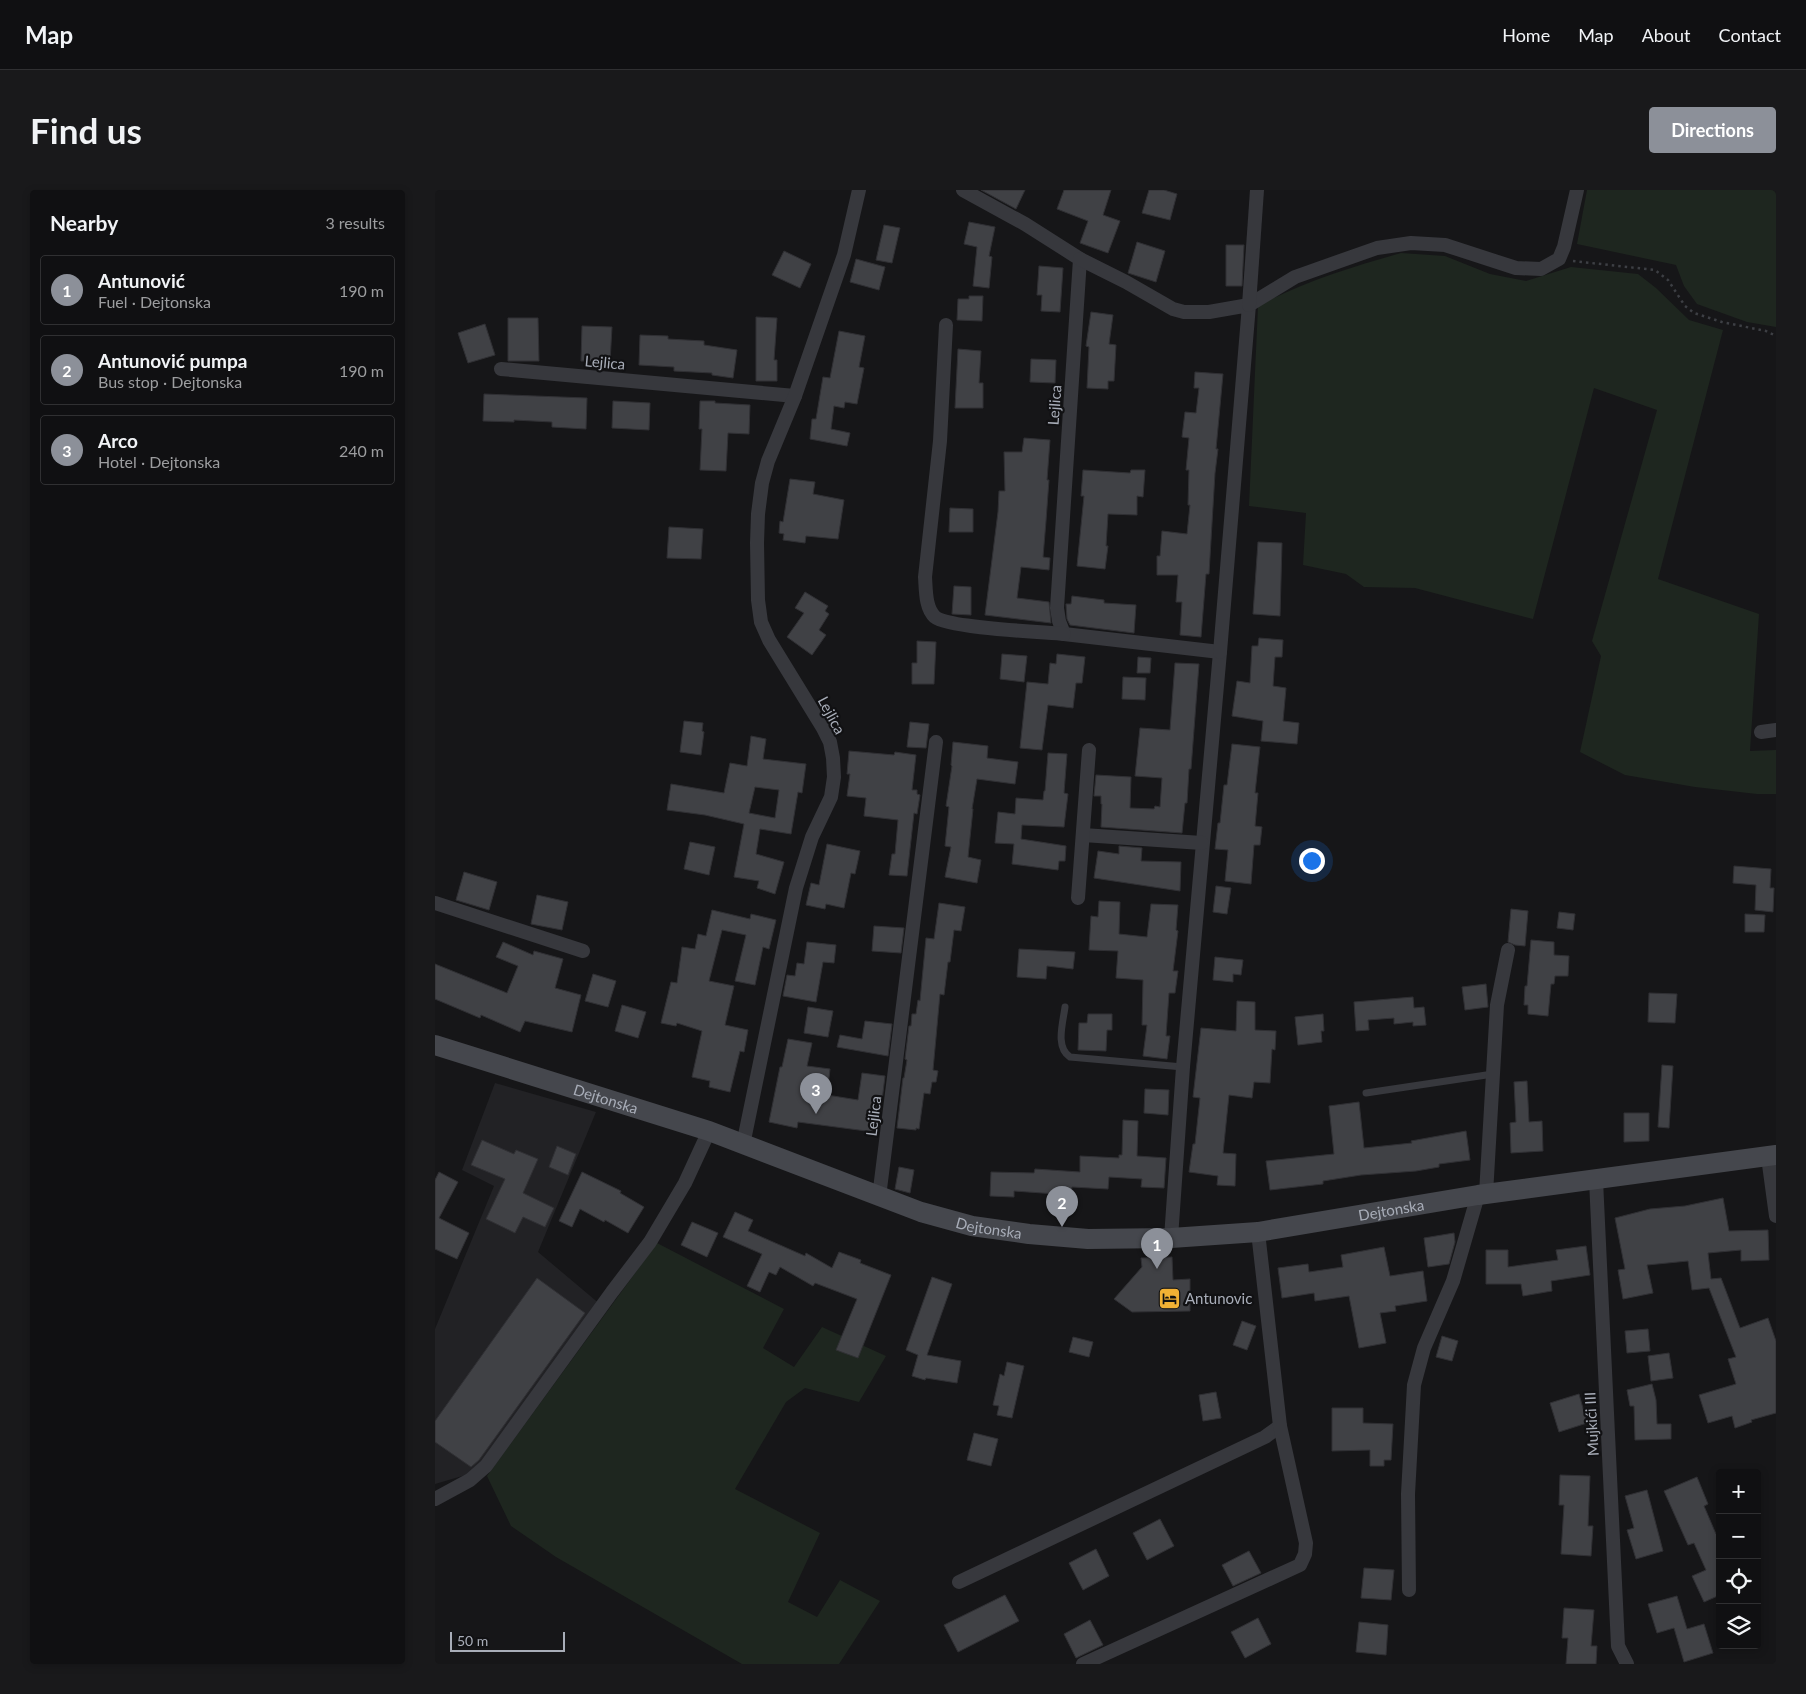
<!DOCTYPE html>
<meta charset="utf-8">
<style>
body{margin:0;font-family:Lato,sans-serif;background:#19191b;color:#f1f3f6}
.controls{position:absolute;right:15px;bottom:15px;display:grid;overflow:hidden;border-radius:5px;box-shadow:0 2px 8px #0003}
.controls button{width:45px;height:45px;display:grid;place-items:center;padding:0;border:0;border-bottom:1px solid #303032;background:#101012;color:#f1f3f6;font:25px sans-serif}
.scale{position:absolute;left:15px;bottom:12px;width:115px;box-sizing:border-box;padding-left:5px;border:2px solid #a8adb8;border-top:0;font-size:14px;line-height:18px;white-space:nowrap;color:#a8adb8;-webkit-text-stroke:4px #111113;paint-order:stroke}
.you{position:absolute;left:876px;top:670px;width:18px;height:18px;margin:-12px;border:4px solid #fff;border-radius:50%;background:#1a73e8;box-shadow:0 0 0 8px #1a73e833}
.badge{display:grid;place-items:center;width:32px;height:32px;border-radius:50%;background:#8c9099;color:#fff;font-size:16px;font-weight:700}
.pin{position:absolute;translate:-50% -41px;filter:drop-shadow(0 1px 2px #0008)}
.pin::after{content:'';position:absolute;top:26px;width:18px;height:15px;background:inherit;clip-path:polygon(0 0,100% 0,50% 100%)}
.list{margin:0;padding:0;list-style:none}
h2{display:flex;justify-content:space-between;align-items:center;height:65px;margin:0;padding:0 20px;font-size:21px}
h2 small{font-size:16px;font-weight:400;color:#9c9d9f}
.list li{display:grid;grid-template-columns:32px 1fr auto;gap:15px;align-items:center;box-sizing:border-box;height:70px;margin:0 10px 10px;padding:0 10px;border:1px solid #303032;border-radius:5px}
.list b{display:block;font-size:19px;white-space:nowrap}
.list p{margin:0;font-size:16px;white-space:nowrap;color:#9c9d9f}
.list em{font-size:16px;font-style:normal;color:#9c9d9f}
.icon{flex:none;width:28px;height:28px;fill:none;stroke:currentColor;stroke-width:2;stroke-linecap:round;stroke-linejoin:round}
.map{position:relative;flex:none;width:1341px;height:1474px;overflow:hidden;border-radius:5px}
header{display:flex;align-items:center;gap:30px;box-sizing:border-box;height:70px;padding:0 25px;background:#101012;border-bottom:1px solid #303032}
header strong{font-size:24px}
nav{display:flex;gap:28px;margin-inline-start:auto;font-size:18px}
.intro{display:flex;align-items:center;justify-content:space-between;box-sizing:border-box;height:120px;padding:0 30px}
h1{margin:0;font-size:35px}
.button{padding:12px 22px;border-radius:5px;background:#8c9099;color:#fff;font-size:18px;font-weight:700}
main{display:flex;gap:30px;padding:0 30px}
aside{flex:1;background:#101012;border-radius:5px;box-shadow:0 2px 8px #0003}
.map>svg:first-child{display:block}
</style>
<header>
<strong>Map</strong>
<nav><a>Home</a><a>Map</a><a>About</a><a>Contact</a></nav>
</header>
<div class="intro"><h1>Find us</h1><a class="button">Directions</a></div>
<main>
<aside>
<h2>Nearby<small>3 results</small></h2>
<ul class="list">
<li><span class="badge">1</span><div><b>Antunović</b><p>Fuel · Dejtonska</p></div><em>190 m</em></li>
<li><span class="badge">2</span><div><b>Antunović pumpa</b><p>Bus stop · Dejtonska</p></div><em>190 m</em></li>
<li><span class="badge">3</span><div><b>Arco</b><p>Hotel · Dejtonska</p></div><em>240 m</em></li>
</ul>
</aside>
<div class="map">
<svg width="1341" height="1474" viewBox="0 0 1341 1474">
<rect width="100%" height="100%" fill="#161618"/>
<polygon fill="#222225" points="60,893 161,922 103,1062 166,1115 41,1282 0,1294 0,1139 59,996 27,980"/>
<g fill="#1e261f">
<polygon points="1152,0 1341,0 1341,137 1312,132 1262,114 1249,96 1241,75 1142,54"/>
<path d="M 966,63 L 1010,66 L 1055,84 L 1091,91 L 1136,77 L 1203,84 L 1221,98 L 1254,130 L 1288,140 L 1223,389 L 1324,424 L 1315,561 L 1341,560 L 1341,604 L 1322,604 L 1260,597 L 1190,585 L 1145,562 L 1166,466 L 1157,451 L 1222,220 L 1159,198 L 1098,429 L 980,398 L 929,397 L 911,384 L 868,375 L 871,323 L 814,316 L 823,116 C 868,92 917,77 966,63 Z"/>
<polygon points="222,1053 349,1119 328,1158 359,1177 387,1137 451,1166 424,1212 370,1198 351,1212 300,1299 385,1343 353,1412 382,1427 405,1390 445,1411 404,1474 307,1474 121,1367 76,1336 52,1286"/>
</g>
<g fill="#404145" stroke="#303034" fill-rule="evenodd">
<polygon points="546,0 590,0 581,19"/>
<polygon points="629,0 676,0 668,25 685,31 673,63 645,53 653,31 622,19"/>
<polygon points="714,0 729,0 742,4 735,30 707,23"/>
<polygon points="534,32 560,37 554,66 557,67 554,98 538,96 542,57 529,54"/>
<polygon points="449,35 465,38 457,73 441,70"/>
<polygon points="702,52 730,61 721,92 693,83"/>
<polygon points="791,55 809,55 807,96 791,96"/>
<polygon points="349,61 376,74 365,98 337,85"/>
<polygon points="421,69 450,77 444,100 415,92"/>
<polygon points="604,76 628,78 625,122 606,121 607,105 602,105"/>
<polygon points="534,106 548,106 547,131 522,130 523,109 534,109"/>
<polygon points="656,122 678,125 674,154 681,155 679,191 673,191 673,199 652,198 654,157 651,156"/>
<polygon points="321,127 342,128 339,170 342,170 342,191 321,191"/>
<polygon points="73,128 103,128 104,171 73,171"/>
<polygon points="50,134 60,165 33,173 23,143"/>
<polygon points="147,136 177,137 175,172 146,171"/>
<polygon points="404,141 430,146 424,177 429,178 422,214 410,212 409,218 399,216 396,239 415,243 412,256 375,249 377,229 381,229 388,187 395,188"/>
<polygon points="205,145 233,146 233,149 269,151 269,155 302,160 298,188 277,185 277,183 239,181 239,177 204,175"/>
<polygon points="523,159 546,161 544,193 548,193 548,218 520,218"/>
<polygon points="596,169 621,170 620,193 595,192"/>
<polygon points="760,182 788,184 781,259 783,259 780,283 774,384 771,384 766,447 745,445 747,412 741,412 743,385 722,385 722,366 725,366 727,341 752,344 755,315 753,315 754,280 751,280 754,248 747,247 750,222 761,223 764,198 759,198"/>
<polygon points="49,204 152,208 151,239 117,237 117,232 79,230 79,232 48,231"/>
<polygon points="178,211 215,213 214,240 177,238"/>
<polygon points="265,211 280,211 280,213 315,215 314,244 293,243 291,281 265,280 267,239 264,239"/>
<polygon points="589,248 615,250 612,290 614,290 611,331 608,367 615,368 614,380 586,377 582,408 614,412 616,433 550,425 563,322 564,301 570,301 569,262 587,262"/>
<polygon points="648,280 695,283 696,280 710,280 708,307 702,306 702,325 673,324 671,356 673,356 670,379 642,376 649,306 646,306"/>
<polygon points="355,289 380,292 378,304 409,310 403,349 371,346 370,353 348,350 349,344 344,343 345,331 348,332"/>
<polygon points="515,318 538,319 538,342 514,342"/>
<polygon points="234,337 268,339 266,369 232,368"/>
<polygon points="823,352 847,353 845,426 818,424"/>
<polygon points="519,396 536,397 536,425 517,424"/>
<polygon points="370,402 393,416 390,421 394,424 384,440 391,445 377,465 352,447 369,423 360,418"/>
<polygon points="637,406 669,410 669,413 701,415 699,443 635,435 632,429 631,414 636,414"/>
<polygon points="824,448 848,450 847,467 840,467 838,496 851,498 848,531 864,533 862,554 826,551 828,531 797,526 802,491 815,493 817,456 823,456"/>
<polygon points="482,451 501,452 499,494 477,494 477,473 482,473"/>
<polygon points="567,464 592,466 589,492 565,489"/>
<polygon points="622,464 650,467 647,493 641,493 638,518 613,515 607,560 585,558 592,492 613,494 615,473 621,474"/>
<polygon points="703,467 716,468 715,483 702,483"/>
<polygon points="740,473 764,474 756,579 754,579 752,613 750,613 747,643 666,637 667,614 666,614 666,606 659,606 661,585 696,587 695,618 719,619 720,616 725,617 727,588 700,586 705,538 735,540"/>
<polygon points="688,487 711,488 710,510 687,509"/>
<polygon points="249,531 268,533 267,541 269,542 266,565 245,562"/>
<polygon points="475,532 494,534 491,558 472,557"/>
<path d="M 316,546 L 331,549 L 328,569 L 371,574 L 367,603 L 363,602 L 356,644 L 325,639 L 321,664 L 349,672 L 340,704 L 322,698 L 324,691 L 299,687 L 309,634 L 270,625 L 232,620 L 236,594 L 289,603 L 295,573 L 312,576 ZM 320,597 L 344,600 L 340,628 L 314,623 Z"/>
<polygon points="518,552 553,556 552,568 583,572 580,594 542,589 537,619 538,619 533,667 546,670 542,693 510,687 516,657 510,656 514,617 511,616 517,576 516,575"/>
<polygon points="797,554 825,557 820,603 823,603 820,636 827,637 825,655 819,655 816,694 790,691 793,660 780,659 783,633 785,633 789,595 792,595"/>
<polygon points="414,561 459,565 460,562 481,565 477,600 482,600 482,604 485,605 482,624 479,623 472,686 454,685 457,664 460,664 463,630 429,626 431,608 412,606 415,584 412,584"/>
<polygon points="613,563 632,564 629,603 633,604 629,637 587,635 586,649 631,656 630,671 624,671 623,680 577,674 579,654 560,653 563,622 580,624 581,608 608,610 609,601 610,601"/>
<polygon points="255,652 280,657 274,685 249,679"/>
<polygon points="392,654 425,661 420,684 416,683 409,718 391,714 390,719 371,715 376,693 384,695"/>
<polygon points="684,656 707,658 706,671 746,672 745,701 659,688 663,661 684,664"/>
<polygon points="1299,676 1336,679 1335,698 1339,698 1338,722 1320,720 1321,695 1298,693"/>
<polygon points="29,682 62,692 54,720 21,710"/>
<polygon points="781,696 796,698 792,724 778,722"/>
<polygon points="102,705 133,712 127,740 96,734"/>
<polygon points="664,711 685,712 684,744 712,747 716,714 743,715 741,740 743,741 738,781 743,781 740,803 734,803 731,846 735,846 732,869 708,866 712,835 707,835 708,790 681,788 683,761 654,760 656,726 663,727"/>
<polygon points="504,713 530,717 526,741 519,740 515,772 513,772 509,805 505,804 498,880 503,881 501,892 497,892 495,904 489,903 484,939 481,938 481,940 462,938 468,888 469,888 472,870 470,869 474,836 476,836 477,824 481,824 483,810 485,811 491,748 499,749"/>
<polygon points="1076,719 1093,721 1090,756 1080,755 1073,752"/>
<polygon points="277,720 315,729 316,724 341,730 334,759 328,757 320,795 300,791 311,745 287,740 274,791 299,796 290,835 313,840 309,862 305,861 295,902 274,897 275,891 257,887 267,841 242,833 241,836 226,833 236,792 242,793 247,757 260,759 263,744 271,746"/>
<polygon points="1124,722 1140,724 1138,740 1122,738"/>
<polygon points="1310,724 1330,725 1329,742 1310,742"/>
<polygon points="439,736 469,738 466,763 437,761"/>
<polygon points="1096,750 1119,752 1119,765 1134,766 1133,786 1120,786 1119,794 1116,794 1113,826 1093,824 1093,815 1089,815 1090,796 1092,796"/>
<polygon points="68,752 98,765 99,761 128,769 120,798 146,805 137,842 90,831 85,842 46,825 45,828 0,809 0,774 72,803 83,776 61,767"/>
<polygon points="372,752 401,755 399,773 388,772 381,812 348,806 352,785 360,786 362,773 369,774"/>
<polygon points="584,759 640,762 638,779 612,776 611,789 582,787"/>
<polygon points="780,767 808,770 806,785 798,784 798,792 778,790"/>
<polygon points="158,784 181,791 173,817 150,811"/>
<polygon points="1051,794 1053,817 1030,820 1027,797"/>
<polygon points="1214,803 1242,804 1240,833 1213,832"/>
<polygon points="978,807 979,818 989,817 991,835 978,836 978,832 959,834 959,828 933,830 934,840 921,841 919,812"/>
<polygon points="802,811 820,812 820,840 841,841 840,860 837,859 835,893 819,892 817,908 794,905 788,963 801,964 800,996 782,995 783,986 754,982 758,954 760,954 765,908 758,907 766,838 801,841"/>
<polygon points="187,815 211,822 203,848 180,841"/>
<polygon points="373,817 398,821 393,847 369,843"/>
<polygon points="653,824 677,824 677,840 672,840 671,861 643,860 644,833 652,833"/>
<polygon points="888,824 889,841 886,841 887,852 863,855 860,827"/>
<polygon points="430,831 457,834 453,866 402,857 405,845 427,849"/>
<polygon points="353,849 377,853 372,876 395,879 392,905 423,910 427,883 450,886 444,935 440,935 439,942 363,932 362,938 334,932 345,877 347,877"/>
<polygon points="1227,875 1238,876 1234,938 1223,937"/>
<polygon points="1092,891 1094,932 1107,931 1108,961 1076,963 1075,933 1081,932 1079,892"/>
<polygon points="710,899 734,900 733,925 709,923"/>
<polygon points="924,912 929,958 977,953 976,951 1031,941 1035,970 1004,974 1004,977 981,981 926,985 888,991 888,994 835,1000 831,971 899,964 894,916"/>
<polygon points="1189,923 1214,923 1214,951 1189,952"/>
<polygon points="688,930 703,931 702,966 731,968 729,998 706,997 707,989 674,987 673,999 637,997 636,1005 579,1001 579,1007 555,1006 556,982 599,983 600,979 645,982 645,966 684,968 684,965 687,965"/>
<polygon points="47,950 79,964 81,960 103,969 88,1003 119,1018 110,1037 88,1027 80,1043 51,1029 70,989 36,975"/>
<polygon points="122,956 141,964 133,985 114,977"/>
<polygon points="464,977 479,980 475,1003 460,999"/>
<polygon points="4,982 23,992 4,1028 34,1043 22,1069 0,1059 0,990"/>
<polygon points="147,982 186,1001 185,1003 209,1017 193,1043 170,1030 169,1032 145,1019 137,1037 124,1031"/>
<polygon points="1288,1008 1294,1041 1333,1040 1334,1070 1306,1071 1306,1060 1273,1063 1276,1089 1286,1088 1305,1138 1333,1128 1341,1151 1341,1223 1316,1230 1317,1232 1300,1238 1297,1226 1273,1233 1264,1205 1301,1194 1293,1169 1301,1167 1274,1098 1257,1100 1253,1071 1212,1075 1218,1103 1188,1109 1183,1080 1190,1079 1180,1028 1215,1019 1250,1016"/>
<polygon points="300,1022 318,1030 313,1041 370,1066 371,1063 397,1078 404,1062 426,1070 425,1073 456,1085 423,1168 401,1160 422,1109 380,1093 378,1096 345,1077 341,1085 334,1082 325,1102 312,1096 327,1064 288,1047"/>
<polygon points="257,1032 283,1043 272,1067 246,1055"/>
<polygon points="1019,1043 1020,1052 1014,1074 993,1077 989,1048"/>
<polygon points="1151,1056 1155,1085 1116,1091 1117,1101 1088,1106 1086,1094 1051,1094 1051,1060 1073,1060 1073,1077 1123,1070 1121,1060"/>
<polygon points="949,1057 955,1086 988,1081 992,1111 960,1116 961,1121 945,1123 951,1153 924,1158 914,1106 880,1111 879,1103 847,1108 843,1078 873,1074 874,1082 908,1077 906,1065"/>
<polygon points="737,1067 738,1090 755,1089 755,1121 697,1122 679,1109 707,1077 706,1068"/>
<polygon points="497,1087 517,1094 492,1165 526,1171 522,1193 491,1188 490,1190 477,1186 483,1165 471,1160"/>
<polygon points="102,1088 150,1123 44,1270 36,1277 0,1252 0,1231"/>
<polygon points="807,1131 821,1136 812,1160 798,1155"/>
<polygon points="1213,1139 1215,1161 1192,1163 1190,1141"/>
<polygon points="1007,1146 1023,1151 1017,1171 1001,1167"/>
<polygon points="638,1147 658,1152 654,1167 634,1162"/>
<polygon points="1234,1163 1238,1188 1216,1191 1213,1166"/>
<polygon points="572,1172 589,1176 577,1228 562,1225 564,1216 558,1215 565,1184 569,1186"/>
<polygon points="1217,1194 1221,1210 1222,1234 1236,1234 1236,1249 1200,1250 1199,1216 1195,1216 1192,1200"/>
<polygon points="781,1202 786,1228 768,1231 764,1205"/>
<polygon points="1144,1204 1152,1233 1124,1242 1115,1213"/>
<polygon points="897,1218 928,1218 928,1233 958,1234 956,1270 949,1270 949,1276 935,1276 935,1260 897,1261"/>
<polygon points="539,1243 563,1249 556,1276 532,1270"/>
<polygon points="1125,1285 1155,1286 1153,1336 1158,1336 1156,1366 1126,1364 1129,1315 1124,1315"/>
<polygon points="1262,1287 1273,1314 1269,1316 1281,1344 1285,1342 1285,1405 1269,1412 1257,1386 1271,1380 1259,1353 1253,1355 1229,1301"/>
<polygon points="1212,1300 1228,1361 1201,1369 1192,1340 1199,1338 1190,1306"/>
<polygon points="725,1329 739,1356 712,1370 698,1343"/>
<polygon points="661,1359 674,1386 648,1400 634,1373"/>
<polygon points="814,1361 826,1383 798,1396 787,1375"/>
<polygon points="929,1378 959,1380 956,1410 926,1408"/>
<polygon points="570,1405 584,1431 523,1462 509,1435"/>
<polygon points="1242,1406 1252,1439 1269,1434 1278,1463 1249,1472 1239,1438 1222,1443 1213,1414"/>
<polygon points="1129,1418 1159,1420 1156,1456 1162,1456 1161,1474 1131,1474 1133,1448 1127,1448"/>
<polygon points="823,1428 836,1454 810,1468 796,1442"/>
<polygon points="655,1430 668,1455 641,1468 629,1444"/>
<polygon points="924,1432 953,1435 951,1465 921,1462"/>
</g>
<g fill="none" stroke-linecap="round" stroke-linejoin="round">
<polyline stroke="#3d3f44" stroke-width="2.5" stroke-dasharray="2.5 4" stroke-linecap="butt" points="1138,71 1220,80 1233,90 1250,116 1259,123 1287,132 1331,141 1341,146"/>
<g stroke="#37383d" stroke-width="7">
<path d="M 630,817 C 628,833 620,857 635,867 L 748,877"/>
<polyline points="931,903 1058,884"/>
</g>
<g stroke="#37383d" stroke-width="14">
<polyline points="528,0 590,34 645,69 622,418 624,431 629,444 785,462 748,877 736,1048"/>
<polyline points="645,69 691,92 738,119 749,122 774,122 814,115 785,462"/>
<polyline points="814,115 860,87 942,58 976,53 1010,55 1081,78 1106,79 1124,69 1129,57 1142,0"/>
<polyline points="814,115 822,0"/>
<path d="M 511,135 L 505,251 L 490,387 C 491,399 490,418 500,427 C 513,438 608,442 629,444"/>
<polyline points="66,179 360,206"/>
<polyline points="1326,542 1341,540"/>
<polyline points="648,645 767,653"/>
<polyline points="643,708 654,560"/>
<polyline points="0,713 148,761"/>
<polyline points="308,955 361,698 377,647 396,607 399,587 398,568 395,552 388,538 334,450 326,432 323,410 322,353 323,324 327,293 333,271 360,206 409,65 424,0"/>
<polyline points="1333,967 1341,1026"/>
<polyline points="1161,990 1183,1456 1192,1474"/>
<polyline points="1051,1004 1062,815 1073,760"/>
<polyline points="444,1007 501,552"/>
<polyline points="0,1309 35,1290 51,1276 177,1102 215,1052 250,993 274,941"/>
<polyline points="524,1392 830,1247 845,1236"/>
<polyline points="974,1400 973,1304 979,1195 989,1158 1018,1091 1043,1005"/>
<polyline points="648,1474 865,1375 870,1364 871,1353 845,1236 823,1042"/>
</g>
<path stroke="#45474d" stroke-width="20" id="s1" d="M 0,855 L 274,941 L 486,1022 L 537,1036 L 594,1044 L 653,1049 L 736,1048 L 823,1042 L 1043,1005 L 1341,965"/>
</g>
<defs>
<symbol id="hotel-square" viewBox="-11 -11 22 22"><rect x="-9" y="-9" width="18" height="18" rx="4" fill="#f2b134" stroke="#111113"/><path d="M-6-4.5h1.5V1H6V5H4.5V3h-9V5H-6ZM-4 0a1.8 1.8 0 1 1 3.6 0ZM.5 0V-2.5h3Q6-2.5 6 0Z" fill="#111"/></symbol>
</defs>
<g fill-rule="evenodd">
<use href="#hotel-square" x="722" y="1096" width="25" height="25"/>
</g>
<g text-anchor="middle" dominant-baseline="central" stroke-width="4.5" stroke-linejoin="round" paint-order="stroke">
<g font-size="15" fill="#a8adb8" stroke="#111113">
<text transform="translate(170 172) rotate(5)">Lejlica</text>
<text transform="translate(619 215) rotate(-86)">Lejlica</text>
<text transform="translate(397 525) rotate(62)">Lejlica</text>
<text stroke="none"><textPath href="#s1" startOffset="179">Dejtonska</textPath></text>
<text transform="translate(438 926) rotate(-83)">Lejlica</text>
<text stroke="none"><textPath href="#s1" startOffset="989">Dejtonska</textPath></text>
<text stroke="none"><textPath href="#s1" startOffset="584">Dejtonska</textPath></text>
<text transform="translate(1156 1234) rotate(-93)">Mujkići III</text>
</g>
<g font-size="15" fill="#a8adb8" stroke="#111113" text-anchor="start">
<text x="750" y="1108">Antunovic</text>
</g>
</g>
</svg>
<div class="controls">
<button>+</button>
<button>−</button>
<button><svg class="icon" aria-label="locate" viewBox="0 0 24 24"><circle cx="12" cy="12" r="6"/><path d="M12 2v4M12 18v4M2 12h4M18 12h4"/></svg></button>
<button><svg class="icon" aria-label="layers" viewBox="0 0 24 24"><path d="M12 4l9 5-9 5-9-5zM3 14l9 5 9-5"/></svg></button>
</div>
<div class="scale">50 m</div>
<div class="you"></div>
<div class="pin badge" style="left:722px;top:1079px">1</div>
<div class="pin badge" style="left:627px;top:1037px">2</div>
<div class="pin badge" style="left:381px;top:924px">3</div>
</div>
</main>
